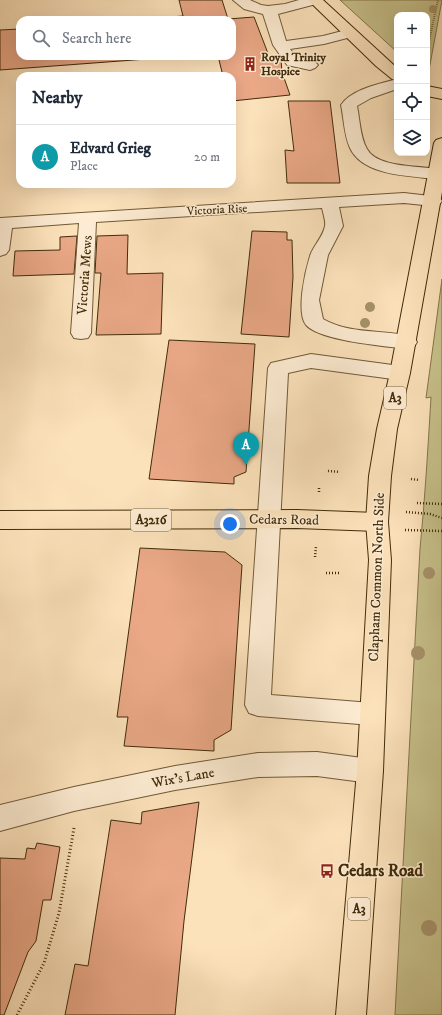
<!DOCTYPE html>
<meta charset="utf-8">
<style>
body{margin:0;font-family:"IM FELL DW Pica",serif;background:#f6f6f7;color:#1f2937}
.controls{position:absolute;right:12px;top:12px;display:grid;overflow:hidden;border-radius:8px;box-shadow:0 4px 16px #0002}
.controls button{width:36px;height:36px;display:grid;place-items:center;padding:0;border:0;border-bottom:1px solid #e0e1e3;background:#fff;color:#1f2937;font:20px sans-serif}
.you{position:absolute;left:230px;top:524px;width:14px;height:14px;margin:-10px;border:3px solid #fff;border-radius:50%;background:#1a73e8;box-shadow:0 0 0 6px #1a73e833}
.badge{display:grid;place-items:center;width:26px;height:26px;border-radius:50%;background:#8f2418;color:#fff;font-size:13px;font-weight:700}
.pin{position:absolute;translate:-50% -33px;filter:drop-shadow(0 1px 2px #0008)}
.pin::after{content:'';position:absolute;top:21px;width:14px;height:12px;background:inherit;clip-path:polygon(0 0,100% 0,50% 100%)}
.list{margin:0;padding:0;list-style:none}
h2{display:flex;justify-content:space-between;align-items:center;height:52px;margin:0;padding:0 16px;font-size:17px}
h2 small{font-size:13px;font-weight:400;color:#747a83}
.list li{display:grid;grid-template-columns:26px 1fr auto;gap:12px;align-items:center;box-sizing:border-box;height:64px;padding:0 16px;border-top:1px solid #e0e1e3}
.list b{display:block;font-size:15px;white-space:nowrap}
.list p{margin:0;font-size:13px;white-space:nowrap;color:#747a83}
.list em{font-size:13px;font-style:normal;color:#747a83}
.icon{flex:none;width:22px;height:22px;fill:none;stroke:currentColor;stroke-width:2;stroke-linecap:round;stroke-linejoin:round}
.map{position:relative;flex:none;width:442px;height:1015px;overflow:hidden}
.search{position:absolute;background:#fff;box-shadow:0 4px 16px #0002;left:16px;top:16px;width:220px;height:44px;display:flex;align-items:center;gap:10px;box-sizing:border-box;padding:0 14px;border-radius:12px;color:#747a83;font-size:15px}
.panel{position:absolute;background:#fff;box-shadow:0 4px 16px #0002;left:16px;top:72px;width:220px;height:116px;border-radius:12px}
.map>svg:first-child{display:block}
</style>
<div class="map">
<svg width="442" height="1015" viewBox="0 0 442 1015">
<rect width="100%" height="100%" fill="#fce2bb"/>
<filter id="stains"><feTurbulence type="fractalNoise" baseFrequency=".005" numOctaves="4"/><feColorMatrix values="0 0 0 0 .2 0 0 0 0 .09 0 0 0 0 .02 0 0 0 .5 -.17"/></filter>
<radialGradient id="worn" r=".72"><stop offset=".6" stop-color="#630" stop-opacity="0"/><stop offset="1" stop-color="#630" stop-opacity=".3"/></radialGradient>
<g fill="#c7c18b" stroke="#84764a">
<polygon points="340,0 442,0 429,70 427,71 427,15 397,15 397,52"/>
<path d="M 442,279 L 442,1015 L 395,1015 L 420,549 C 425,498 428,448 431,397 L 426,398 Z"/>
</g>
<g fill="#eaa887" stroke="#412c0a">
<polygon points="179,0 222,0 228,19 254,17 269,56 279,56 281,60 282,72 290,95 232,101 232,76 223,76 218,56 232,56 232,20 132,20 183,16"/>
<polygon points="20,29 20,56 187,56 0,70 0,30"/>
<polygon points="288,101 330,101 340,183 287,183 285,150 294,151"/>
<polygon points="252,231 287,232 287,240 292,240 293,277 289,337 241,334"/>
<polygon points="128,235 127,274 163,273 161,334 96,335 101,273 95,273 97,236"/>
<polygon points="77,236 74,274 13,276 15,251 60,250 60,237"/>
<polygon points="169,340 255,344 246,472 234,477 234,484 149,479"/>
<polygon points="140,548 225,552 242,565 231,730 214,740 214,751 124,746 128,717 117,717"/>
<polygon points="199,802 184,921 175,1015 65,1015 75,964 88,966 111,820 141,824 142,812"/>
<polygon points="37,843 60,847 51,900 43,900 36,941 28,952 4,1015 0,1015 0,858 25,859 27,848 35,849"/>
</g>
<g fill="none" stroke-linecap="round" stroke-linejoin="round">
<defs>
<g id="minor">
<polygon points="233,0 250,0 261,5 268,6 285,4 299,0 322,0 320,3 278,14 286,41 323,36 350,29 355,30 357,33 355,36 324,44 290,49 297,58 315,62 318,65 315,68 310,70 287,65 273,45 263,14 244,9"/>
<path d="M 397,79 L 397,89 L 371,98 L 357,106 C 360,120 360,137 367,149 C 378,169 422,165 442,170 L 442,178 L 437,179 C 410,176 363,176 350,148 C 344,135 344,119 341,105 C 352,89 379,84 397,79 Z"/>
<path d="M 404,193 L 439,197 L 442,201 L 439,205 L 433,206 L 404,203 L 339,207 L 343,226 L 328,255 L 319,300 L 323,319 C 351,335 384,329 414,337 L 417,342 L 414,347 L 407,349 C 386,346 320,341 306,325 C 296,312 305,272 310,256 C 313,246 323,237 325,226 C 326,221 323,213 322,208 L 96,222 L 91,333 L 88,338 L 81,339 L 74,338 L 71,333 L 79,223 L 12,228 L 9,250 L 6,254 L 0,256 L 0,218 Z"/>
<polygon points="311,354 400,366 407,368 410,373 407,378 400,380 311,368 288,373 271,695 372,703 381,706 385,714 381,722 372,725 258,716 249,713 245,705 268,368 271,363"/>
<polygon points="317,752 370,759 379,763 383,771 379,779 370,783 317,776 258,777 175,790 74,811 0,831 0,805 74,787 175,766 258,753"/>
</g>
<g id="major">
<polygon points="308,0 323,0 397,68 397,81 392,79 376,66"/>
<polygon points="427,86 442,89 442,99 427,96"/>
<polygon points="297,510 377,513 385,516 388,522 385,528 377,531 297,528 0,529 0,511"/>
</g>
<polygon id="highway" points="442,138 442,192 410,373 397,429 391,476 388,522 391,560 383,771 366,1015 336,1015 357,771 369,560 366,522 369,476 377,429 390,373 434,143 436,140"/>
</defs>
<use href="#minor" stroke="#705a36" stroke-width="2"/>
<use href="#major" stroke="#412c0a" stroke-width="2"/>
<use href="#highway" stroke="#412c0a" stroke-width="2"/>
<polyline stroke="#412c0a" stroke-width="2" stroke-dasharray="0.5 1.5" stroke-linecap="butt" points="427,50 438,0"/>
<g stroke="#412c0a" stroke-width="2.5" stroke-dasharray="1 2" stroke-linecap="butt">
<polyline points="328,471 340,472"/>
<polyline points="411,479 419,480"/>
<polyline points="319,488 319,494"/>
<polyline points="417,503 442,504"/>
<polyline points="406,512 430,514 442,518"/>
<polyline points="405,530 442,531"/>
<polyline points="315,557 316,546"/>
<polyline points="326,573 339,573"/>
</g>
<polyline stroke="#412c0a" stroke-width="3" stroke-dasharray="1 2.5" stroke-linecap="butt" points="17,1015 44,963 59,913 74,828"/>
<use href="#minor" fill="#fdecd3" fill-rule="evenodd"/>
<use href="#major" fill="#fce2bb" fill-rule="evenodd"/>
<use href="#highway" fill="#fce2bb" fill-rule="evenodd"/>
</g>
<g fill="#a7926b">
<circle cx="433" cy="9" r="4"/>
<circle cx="370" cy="307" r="5"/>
<circle cx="365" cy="323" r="5"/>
<circle cx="429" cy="573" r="6"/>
<circle cx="418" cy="653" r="7"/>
<circle cx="429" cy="928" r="8"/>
</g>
<defs>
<symbol id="building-bare" viewBox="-9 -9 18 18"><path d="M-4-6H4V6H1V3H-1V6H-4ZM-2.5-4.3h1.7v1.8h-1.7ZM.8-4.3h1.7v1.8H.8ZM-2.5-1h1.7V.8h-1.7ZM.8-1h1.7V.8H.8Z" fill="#8f2418" stroke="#fdecd3" stroke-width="2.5" paint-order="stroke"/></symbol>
<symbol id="bus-bare" viewBox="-9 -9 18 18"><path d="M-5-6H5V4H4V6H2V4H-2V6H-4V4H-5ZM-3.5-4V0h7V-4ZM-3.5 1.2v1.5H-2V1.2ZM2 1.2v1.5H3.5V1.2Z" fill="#8f2418" stroke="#fdecd3" stroke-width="2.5" paint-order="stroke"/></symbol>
</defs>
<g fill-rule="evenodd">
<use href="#building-bare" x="240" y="54" width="20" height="20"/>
<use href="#bus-bare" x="317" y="861" width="20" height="20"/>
</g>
<g text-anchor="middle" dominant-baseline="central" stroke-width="3" stroke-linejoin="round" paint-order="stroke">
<g font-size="12" font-weight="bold" fill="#412c0a" stroke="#fdecd3" text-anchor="start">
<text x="261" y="57">Royal Trinity<tspan x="261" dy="14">Hospice</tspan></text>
</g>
<g font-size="12" fill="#412c0a" stroke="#fdecd3">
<text transform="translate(217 210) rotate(-3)">Victoria Rise</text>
</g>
<g fill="#fdecd3" stroke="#796646" stroke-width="1">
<rect x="384" y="387" width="22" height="22" rx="3"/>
<rect x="131" y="509" width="40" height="22" rx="3"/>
<rect x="348" y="898" width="22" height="22" rx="3"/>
</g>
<g font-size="13" font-weight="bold" fill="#412c0a">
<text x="395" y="398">A3</text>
<text x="151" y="520">A3216</text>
<text x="359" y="909">A3</text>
</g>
<g font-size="14" fill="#412c0a" stroke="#fdecd3">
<text transform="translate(85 275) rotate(-86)">Victoria Mews</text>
<text transform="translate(284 520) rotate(1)">Cedars Road</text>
<text transform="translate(377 577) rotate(-88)">Clapham Common North Side</text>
<text transform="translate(183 778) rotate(-10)">Wix's Lane</text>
</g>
<g font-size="17" font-weight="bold" fill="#412c0a" stroke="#fdecd3" text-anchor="start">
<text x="338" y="871">Cedars Road</text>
</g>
</g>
<rect width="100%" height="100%" filter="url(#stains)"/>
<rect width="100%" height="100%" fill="url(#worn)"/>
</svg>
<div class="controls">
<button>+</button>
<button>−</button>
<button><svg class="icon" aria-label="locate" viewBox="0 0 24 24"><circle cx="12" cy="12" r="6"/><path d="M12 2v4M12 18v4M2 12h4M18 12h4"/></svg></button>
<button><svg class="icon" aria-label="layers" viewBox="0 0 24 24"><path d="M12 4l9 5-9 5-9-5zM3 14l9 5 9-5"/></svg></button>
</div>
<div class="you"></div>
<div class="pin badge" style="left:246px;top:465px;background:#0f9aa8">A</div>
<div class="search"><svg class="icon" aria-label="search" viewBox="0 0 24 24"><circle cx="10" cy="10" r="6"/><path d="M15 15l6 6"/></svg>Search here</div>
<section class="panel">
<h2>Nearby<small></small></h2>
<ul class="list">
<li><span class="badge" style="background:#0f9aa8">A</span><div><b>Edvard Grieg</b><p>Place</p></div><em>20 m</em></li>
</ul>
</section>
</div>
